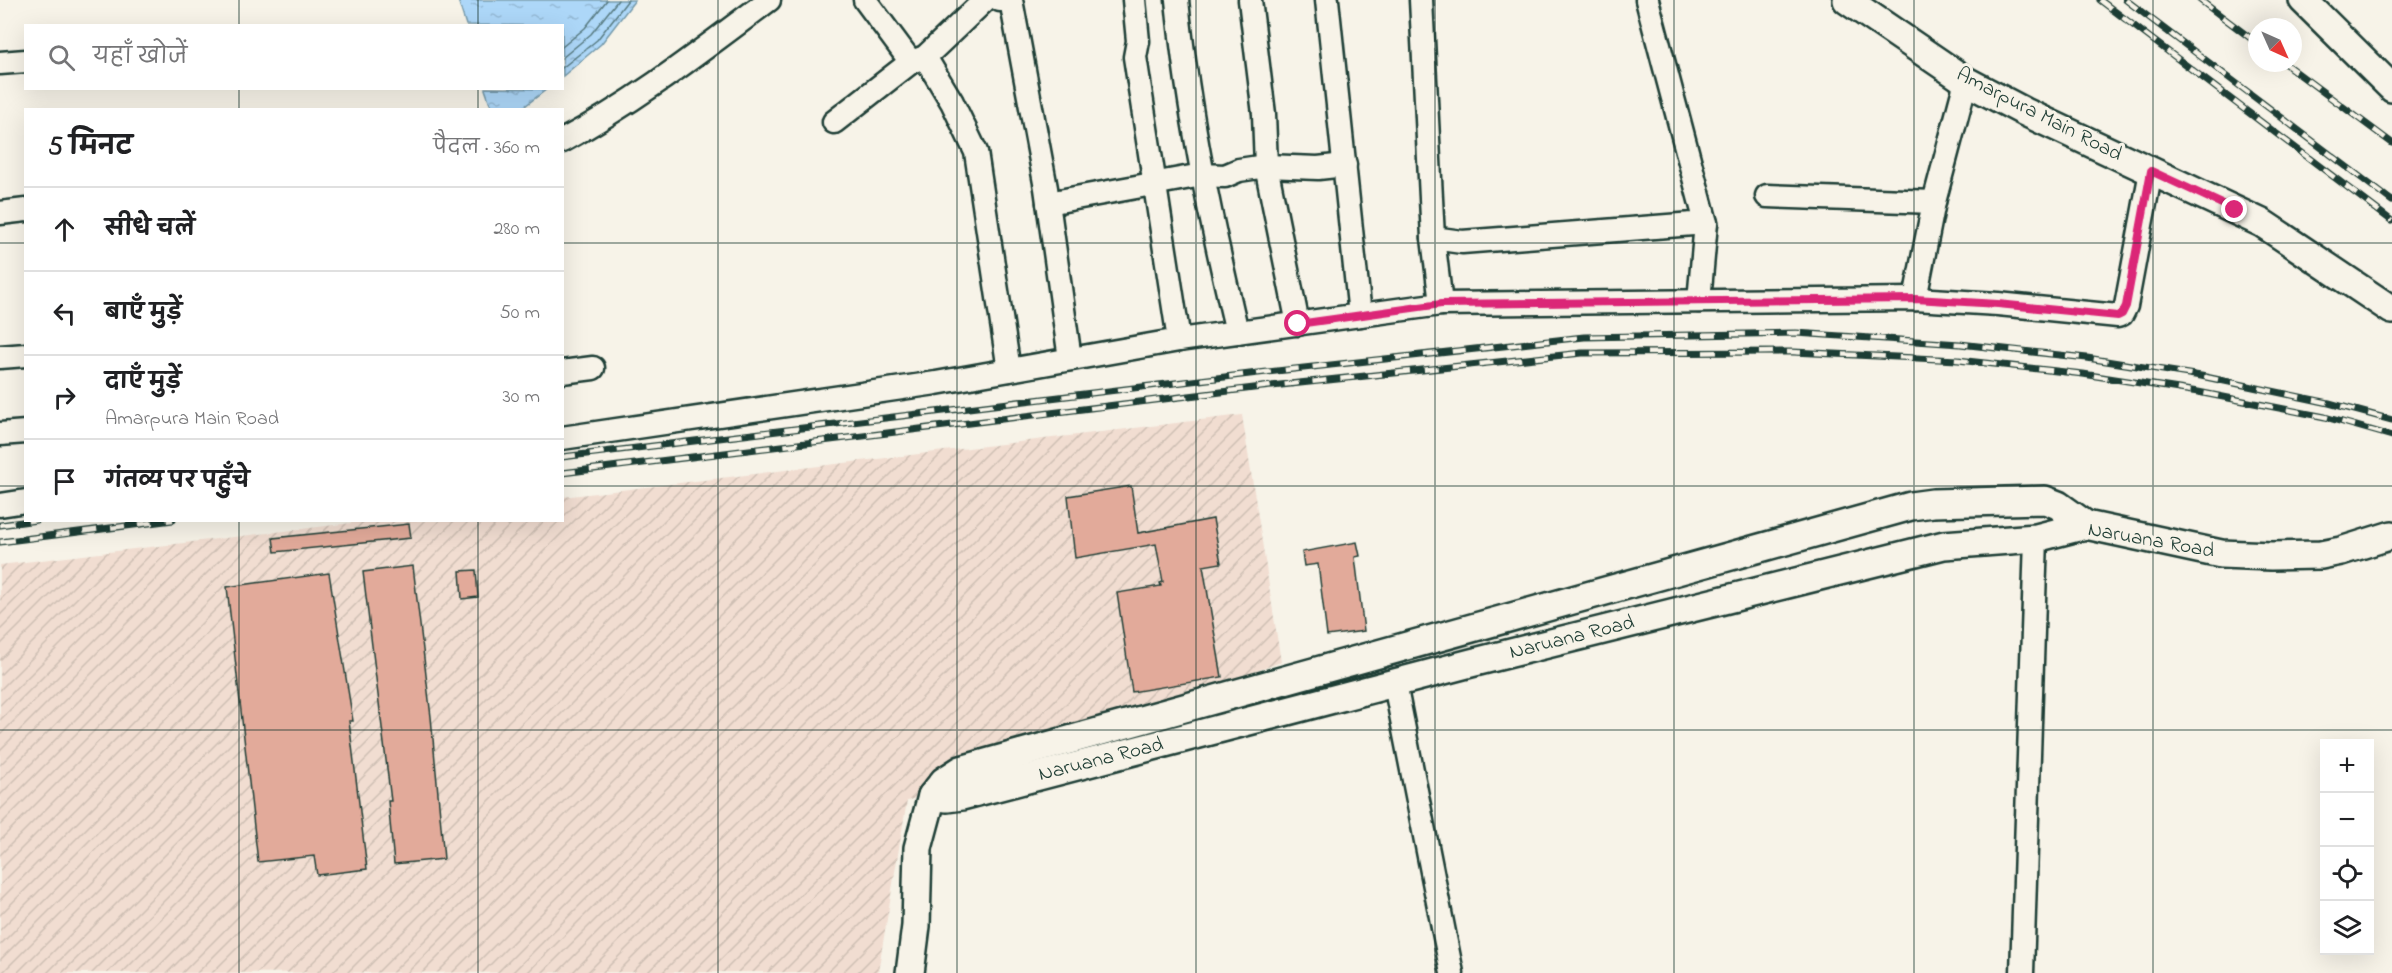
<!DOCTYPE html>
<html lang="hi">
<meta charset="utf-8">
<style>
body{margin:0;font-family:"Indie Flower","Playpen Sans Deva",sans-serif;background:#f2f2f2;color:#202124}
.controls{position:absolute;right:18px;bottom:18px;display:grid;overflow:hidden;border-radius:0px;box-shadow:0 6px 24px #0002}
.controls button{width:54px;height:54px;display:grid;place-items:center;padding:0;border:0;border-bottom:2px solid #e0e0e0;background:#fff;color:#202124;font:30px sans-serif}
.compass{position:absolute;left:2248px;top:18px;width:54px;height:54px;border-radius:50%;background:#fff;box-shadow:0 6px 24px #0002;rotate:135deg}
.stop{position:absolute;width:18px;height:18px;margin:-14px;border:4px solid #db2777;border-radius:50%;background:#fff}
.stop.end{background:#db2777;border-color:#fff;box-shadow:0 2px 6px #0008}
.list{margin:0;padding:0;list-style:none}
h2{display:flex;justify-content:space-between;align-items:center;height:78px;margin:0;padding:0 24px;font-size:26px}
h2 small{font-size:20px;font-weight:400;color:#757577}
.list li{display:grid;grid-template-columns:39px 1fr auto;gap:18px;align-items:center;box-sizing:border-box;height:84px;padding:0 24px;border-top:2px solid #e0e0e0}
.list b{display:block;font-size:22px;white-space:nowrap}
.list p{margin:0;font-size:20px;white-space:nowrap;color:#757577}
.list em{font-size:20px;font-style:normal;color:#757577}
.icon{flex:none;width:33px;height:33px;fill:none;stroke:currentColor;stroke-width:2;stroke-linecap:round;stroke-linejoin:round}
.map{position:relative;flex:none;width:2392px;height:973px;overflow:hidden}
.search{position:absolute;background:#fff;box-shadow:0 6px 24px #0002;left:24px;top:24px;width:540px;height:66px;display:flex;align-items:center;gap:15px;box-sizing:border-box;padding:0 21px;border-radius:0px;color:#757577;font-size:22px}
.panel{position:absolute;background:#fff;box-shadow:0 6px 24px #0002;left:24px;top:108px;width:540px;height:414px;border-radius:0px}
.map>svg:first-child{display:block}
</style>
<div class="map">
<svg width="2392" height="973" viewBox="0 0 2392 973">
<defs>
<pattern id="industrial-furrows" width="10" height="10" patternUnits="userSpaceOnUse" patternTransform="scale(1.5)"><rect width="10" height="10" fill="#f1ddd1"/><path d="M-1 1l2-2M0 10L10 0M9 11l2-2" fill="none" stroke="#cebfb4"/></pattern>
<pattern id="water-ripples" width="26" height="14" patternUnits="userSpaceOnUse" patternTransform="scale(1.5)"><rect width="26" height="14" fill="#add7f8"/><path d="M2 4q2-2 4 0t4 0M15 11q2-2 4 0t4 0" fill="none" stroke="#94b9d5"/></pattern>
</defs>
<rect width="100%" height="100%" fill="#f7f3e8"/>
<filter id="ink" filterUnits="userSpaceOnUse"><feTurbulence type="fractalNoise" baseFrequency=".0167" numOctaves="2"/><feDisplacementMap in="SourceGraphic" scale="12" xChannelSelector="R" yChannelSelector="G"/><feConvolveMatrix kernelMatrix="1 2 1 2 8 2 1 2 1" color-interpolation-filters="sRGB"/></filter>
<g filter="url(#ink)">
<polygon fill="url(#industrial-furrows)" points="1242,415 1281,662 907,801 878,972 0,973 0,565 368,521 562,520 563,497"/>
<g fill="url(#water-ripples)" stroke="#7499aa" stroke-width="1.5">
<polygon points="458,0 635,0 601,44 563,76 562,26 466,25"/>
<polygon points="485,89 485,88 547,89 521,109 492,109"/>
</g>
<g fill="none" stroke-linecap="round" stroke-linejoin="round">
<g stroke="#587b82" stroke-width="1.5">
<polyline points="562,47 585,28 607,0"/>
<polyline points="562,58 591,34 618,0"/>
<polyline points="562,68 597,40 628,0"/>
</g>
</g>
<g fill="#e2aa9a" stroke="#1f3d34" stroke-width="1.5">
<polygon points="1131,486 1138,533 1213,519 1221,563 1203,566 1222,677 1132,692 1117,593 1161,586 1160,583 1163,582 1156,544 1075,558 1068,496"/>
<polygon points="409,524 411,538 275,552 273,538"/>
<polygon points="1357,542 1360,556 1355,557 1364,631 1327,636 1318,564 1304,566 1302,552"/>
<polygon points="413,566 431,717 444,859 394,864 388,801 391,801 363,572"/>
<polygon points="476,570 478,597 462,599 460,571"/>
<polygon points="329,573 353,721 349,721 367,869 317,875 314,856 258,862 227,587"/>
</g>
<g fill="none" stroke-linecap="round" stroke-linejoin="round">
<defs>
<g id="minor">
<polyline points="865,0 911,62 925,57 985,0"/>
<polyline points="1000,0 1011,0 1046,188 1070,359"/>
<polyline points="1134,0 1138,41 1135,57 1179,340"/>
<path d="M 1177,0 C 1188,113 1211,222 1237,332"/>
<polyline points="1250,0 1264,114 1266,166 1298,324"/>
<polyline points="1327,0 1360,315"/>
<polyline points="1421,0 1433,238 1441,304"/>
<polyline points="925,57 952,102 976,152 1009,370"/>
<polyline points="0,63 26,61"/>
<polyline points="834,122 911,62"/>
<path d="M 562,141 C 637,101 702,50 769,0"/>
<polyline points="1767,196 1934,202"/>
<polyline points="1048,203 1202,175 1225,176 1239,170 1266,166 1318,168 1345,165"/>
<polyline points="0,213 26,210"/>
<polyline points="1433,238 1462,242 1706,223 1647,0"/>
<polyline points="1915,299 1934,202 1966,81"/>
<polyline points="1699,301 1706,223"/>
<polyline points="0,357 26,355"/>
<polyline points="562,372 593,368"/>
<polyline points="0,434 26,432"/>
<polyline points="562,438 936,383 1179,340 1441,304 1915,299 1998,304 2118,316 2122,314 2126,306 2151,171"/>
<polyline points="0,505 26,501"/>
<polyline points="1395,684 1452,973"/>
<polyline points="2022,973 2036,538"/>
</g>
<g id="tertiary">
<polyline points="1847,0 1966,81 2025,112 2262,223 2392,310"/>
<polyline points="2303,0 2392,88"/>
<polyline points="932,796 947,798 962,796 1471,663 1944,545 2036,538 2086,525 2221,554 2271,556 2321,555 2341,551 2392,535"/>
<polyline points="910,973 916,926 918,848 932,796 944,781 961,770 1911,506 1933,503 2045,500 2058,505 2086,525"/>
</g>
</defs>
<use href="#minor" stroke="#1f3d34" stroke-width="27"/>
<use href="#tertiary" stroke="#1f3d34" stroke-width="32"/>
<use href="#minor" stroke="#f7f3e8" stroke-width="22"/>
<use href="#tertiary" stroke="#f7f3e8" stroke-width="27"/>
<defs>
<g id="rail">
<polyline points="2100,0 2392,221"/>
<polyline points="2126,0 2392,201"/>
<polyline points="2200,0 2257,43"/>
<polyline points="2284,63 2392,143"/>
<polyline points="562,457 1258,373 1584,337 1796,333 1960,344 2087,358 2201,376 2329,403 2392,420"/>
<polyline points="562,473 1262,387 1582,353 1793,352 1958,360 2083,374 2198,392 2325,417 2392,436"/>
<polyline points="0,525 37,520"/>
<polyline points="0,542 173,520"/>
</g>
</defs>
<use href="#rail" stroke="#1f3d34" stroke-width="7"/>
<use href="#rail" stroke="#f7f3e8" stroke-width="4.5" stroke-dasharray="14" stroke-linecap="butt"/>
</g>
</g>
<g fill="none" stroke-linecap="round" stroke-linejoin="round" filter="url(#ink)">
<polyline stroke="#db2777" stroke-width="8" points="1298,324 1441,304 1915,299 1998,304 2118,316 2122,314 2126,306 2151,171 2235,210"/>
</g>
<path fill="none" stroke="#1f3d34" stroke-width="1.5" stroke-opacity="0.55" d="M 239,0 L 239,26M 478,0 L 478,26M 718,0 L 718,973M 957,0 L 957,973M 1196,0 L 1196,973M 1435,0 L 1435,973M 1674,0 L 1674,973M 1914,0 L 1914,973M 2153,0 L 2153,973M 239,88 L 239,110M 478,88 L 478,110M 0,243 L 26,243M 562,243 L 2392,243M 0,486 L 26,486M 562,486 L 2392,486M 239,520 L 239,973M 478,520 L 478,973M 0,730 L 2392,730"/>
<g text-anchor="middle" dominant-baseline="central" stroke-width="6" stroke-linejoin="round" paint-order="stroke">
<g font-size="21" fill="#1f3d34" stroke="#f7f3e8">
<text transform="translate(2039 115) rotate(27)">Amarpura Main Road</text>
<text transform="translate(2151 541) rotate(10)">Naruana Road</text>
<text transform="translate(1572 638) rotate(-14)">Naruana Road</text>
<text transform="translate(1101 760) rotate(-14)">Naruana Road</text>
</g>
</g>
</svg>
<div class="controls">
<button>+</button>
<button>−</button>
<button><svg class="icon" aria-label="locate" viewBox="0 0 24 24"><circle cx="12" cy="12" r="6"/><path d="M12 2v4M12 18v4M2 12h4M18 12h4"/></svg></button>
<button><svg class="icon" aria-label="layers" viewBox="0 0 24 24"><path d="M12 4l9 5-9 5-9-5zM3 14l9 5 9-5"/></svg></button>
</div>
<svg class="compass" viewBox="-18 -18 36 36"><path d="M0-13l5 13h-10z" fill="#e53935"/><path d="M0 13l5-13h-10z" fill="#757577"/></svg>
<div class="stop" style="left:1298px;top:324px"></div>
<div class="stop end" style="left:2235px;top:210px"></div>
<div class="search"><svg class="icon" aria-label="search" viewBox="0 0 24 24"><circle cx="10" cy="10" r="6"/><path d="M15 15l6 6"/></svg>यहाँ खोजें</div>
<section class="panel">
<h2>5 मिनट<small>पैदल · 360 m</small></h2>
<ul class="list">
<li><svg class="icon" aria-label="ahead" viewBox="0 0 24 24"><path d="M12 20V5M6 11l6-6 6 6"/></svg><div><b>सीधे चलें</b></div><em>280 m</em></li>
<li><svg class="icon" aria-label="left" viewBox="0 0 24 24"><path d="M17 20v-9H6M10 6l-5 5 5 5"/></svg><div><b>बाएँ मुड़ें</b></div><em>50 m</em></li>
<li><svg class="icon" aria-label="right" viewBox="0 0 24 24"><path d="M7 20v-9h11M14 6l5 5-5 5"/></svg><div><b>दाएँ मुड़ें</b><p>Amarpura Main Road</p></div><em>30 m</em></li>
<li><svg class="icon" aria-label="arrive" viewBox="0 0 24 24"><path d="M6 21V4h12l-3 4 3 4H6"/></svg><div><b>गंतव्य पर पहुँचे</b></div></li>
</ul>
</section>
</div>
